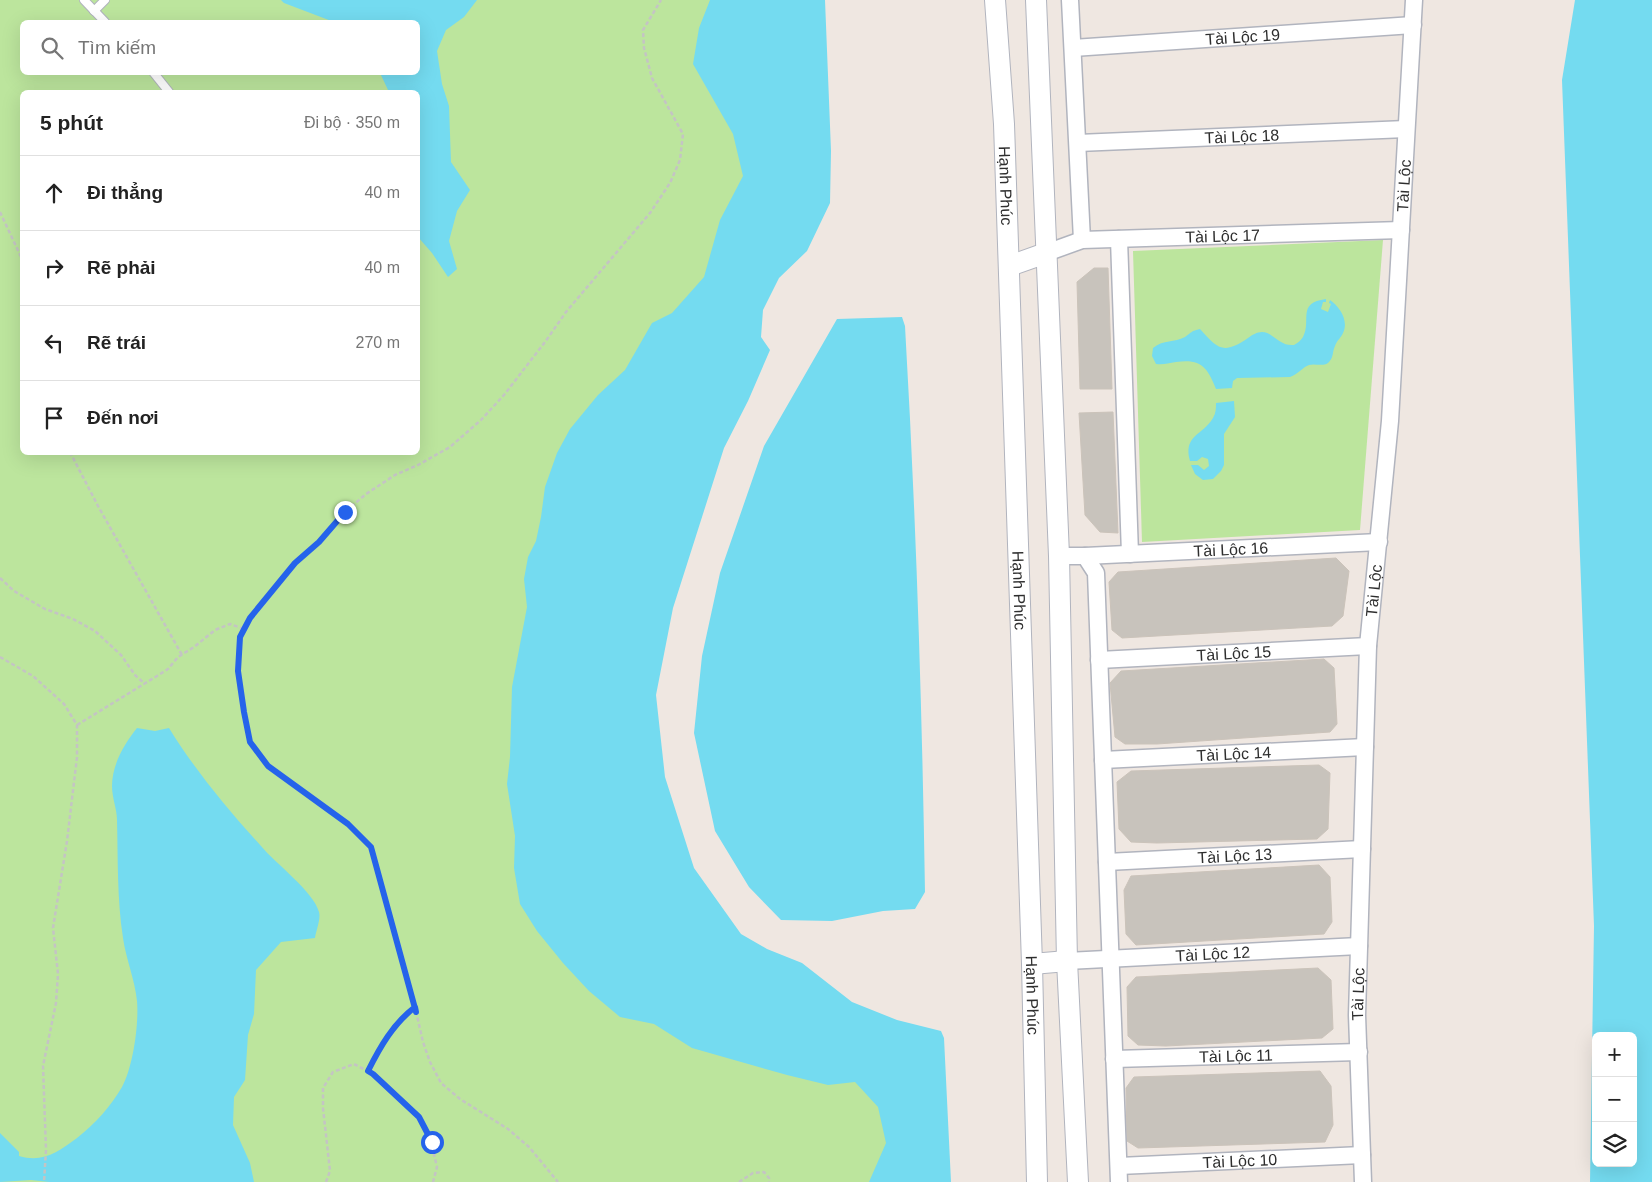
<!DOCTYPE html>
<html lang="vi">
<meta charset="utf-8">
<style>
body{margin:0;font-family:Helvetica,sans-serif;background:#f6f6f6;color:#222}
.controls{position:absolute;right:15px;bottom:15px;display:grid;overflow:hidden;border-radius:8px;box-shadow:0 5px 20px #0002}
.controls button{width:45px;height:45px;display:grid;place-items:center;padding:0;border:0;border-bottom:1px solid #e0e0e0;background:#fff;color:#222;font:25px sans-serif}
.stop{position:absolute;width:15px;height:15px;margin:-11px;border:4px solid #2563eb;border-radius:50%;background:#fff}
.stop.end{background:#2563eb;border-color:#fff;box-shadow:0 1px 5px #0008}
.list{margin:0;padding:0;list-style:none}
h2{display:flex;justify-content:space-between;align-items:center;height:65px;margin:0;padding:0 20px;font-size:21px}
h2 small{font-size:16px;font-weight:400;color:#767676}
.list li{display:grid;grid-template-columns:32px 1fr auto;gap:15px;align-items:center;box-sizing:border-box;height:75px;padding:0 20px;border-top:1px solid #e0e0e0}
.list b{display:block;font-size:19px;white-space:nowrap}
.list em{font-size:16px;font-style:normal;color:#767676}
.icon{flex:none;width:28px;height:28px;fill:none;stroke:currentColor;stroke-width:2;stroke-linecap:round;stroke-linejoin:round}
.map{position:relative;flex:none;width:1652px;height:1182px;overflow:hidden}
.search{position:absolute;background:#fff;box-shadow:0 5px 20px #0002;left:20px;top:20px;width:400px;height:55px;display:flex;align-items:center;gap:12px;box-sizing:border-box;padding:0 18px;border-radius:8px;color:#767676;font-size:19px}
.panel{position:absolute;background:#fff;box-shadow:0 5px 20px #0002;left:20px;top:90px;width:400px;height:365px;border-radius:8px}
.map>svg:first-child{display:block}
</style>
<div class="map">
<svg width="1652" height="1182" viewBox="0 0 1652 1182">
<rect width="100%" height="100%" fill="#efe7e1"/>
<g fill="#bce59d" fill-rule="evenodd">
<path d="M 0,0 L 734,0 L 767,145 L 705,331 L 623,853 L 874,1054 L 903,1182 L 0,1182 ZM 22,22 L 418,22 L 418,72 L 22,72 ZM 22,92 L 418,92 L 418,452 L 22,452 Z"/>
<polygon points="1383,240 1360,530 1142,542 1133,251"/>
</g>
<g fill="#74dbf0" fill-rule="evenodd">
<polygon points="281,0 477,0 464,17 446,30 437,51 442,84 449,106 451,162 470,190 457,211 449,241 457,269 448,277 432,253 418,237 418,92 389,92 380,73 418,72 418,22 334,22 284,3"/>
<polygon points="710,0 825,0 831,151 830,203 807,251 779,278 763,310 761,337 770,350 748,401 724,448 673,608 656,695 665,777 694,868 741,934 767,949 802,963 852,1002 897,1020 941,1031 944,1038 951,1182 869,1182 886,1143 878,1107 855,1082 828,1085 787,1075 692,1048 654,1024 620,1017 589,991 563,963 537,931 520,904 514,868 515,836 507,784 510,757 512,687 527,607 524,579 528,557 536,541 541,517 545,487 557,453 570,429 598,395 625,370 652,323 672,313 704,277 720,220 743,176 733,134 693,64 699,28"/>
<path d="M 1575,0 L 1652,0 L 1652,1182 L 1590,1182 L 1594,926 L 1562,80 ZM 1596,1036 L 1633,1036 L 1633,1163 L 1596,1163 Z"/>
<path d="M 1326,299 L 1326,302 L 1323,302 L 1321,309 L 1328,312 L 1331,304 L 1329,303 L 1330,300 C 1340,307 1349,321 1343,333 C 1341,338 1337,340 1335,346 C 1332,352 1334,358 1328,363 C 1322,367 1315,363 1309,365 C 1303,367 1298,374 1290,377 L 1237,378 L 1233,381 L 1232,388 L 1216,389 C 1208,368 1201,358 1176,362 C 1168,363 1164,365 1156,364 L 1152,356 L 1153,348 C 1164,339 1174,343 1185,337 C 1192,332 1191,331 1200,329 C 1218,349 1223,355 1248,338 C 1252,335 1257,332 1262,332 C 1270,332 1276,340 1283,343 C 1286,345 1291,345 1294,345 C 1298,343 1301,340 1303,337 C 1312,320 1296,303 1326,299 Z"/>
<path d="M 902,317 L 905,326 C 916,515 922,704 925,892 L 915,909 L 883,911 L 832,921 L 781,920 L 749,887 L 715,831 L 694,733 L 702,656 L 720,573 L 764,446 L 837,319 Z"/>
<path d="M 1234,401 L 1235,417 L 1224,434 L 1224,465 L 1221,471 L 1213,479 L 1203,480 L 1195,474 L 1191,465 L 1198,465 L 1204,470 L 1209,466 L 1208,459 L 1202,457 L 1197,461 L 1190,461 C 1183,435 1202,436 1213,418 C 1216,413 1216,408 1216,403 Z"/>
<path d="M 137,728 L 155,731 L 169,728 C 195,770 227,809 261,846 C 275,863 314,892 319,912 C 321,919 316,931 315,938 L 281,942 L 256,970 L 254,1014 L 248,1035 L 245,1080 L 234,1097 L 233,1125 L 250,1163 L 254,1182 L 49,1182 L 31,1180 L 0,1182 L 0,1133 L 19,1152 L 19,1156 C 43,1163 58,1152 77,1138 C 95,1124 111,1106 122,1087 C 133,1067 139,1024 137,1001 C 135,980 126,959 123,938 C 117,899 118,859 117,820 C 117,809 112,798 112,786 C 112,765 124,744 137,728 Z"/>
</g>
<g fill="#c8c3bc" stroke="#cbc3ba">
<polygon points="1094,268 1108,268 1112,389 1080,389 1077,282"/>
<polygon points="1113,412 1118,533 1100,532 1085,515 1079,413"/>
<polygon points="1336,558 1349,571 1343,616 1332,626 1122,638 1112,630 1109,582 1118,572"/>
<polygon points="1324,659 1334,668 1337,724 1330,732 1157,744 1125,744 1115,737 1110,683 1121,671"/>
<polygon points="1319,765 1330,773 1328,829 1317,839 1157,843 1131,842 1119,829 1117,782 1131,771"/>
<polygon points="1319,865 1330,877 1332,922 1324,934 1136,945 1126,934 1124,890 1131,876"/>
<polygon points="1318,968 1331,980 1333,1029 1322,1038 1166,1046 1138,1045 1128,1036 1127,987 1136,977"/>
<polygon points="1320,1071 1331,1086 1333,1125 1325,1142 1138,1148 1127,1141 1126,1088 1134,1077"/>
</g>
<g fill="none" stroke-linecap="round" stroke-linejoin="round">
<defs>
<g id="service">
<polyline points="84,0 105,22"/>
<polyline points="94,11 105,0"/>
<polyline points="153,72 169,92"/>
</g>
<g id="minor">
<polyline points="1070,0 1082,240"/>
<path id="s1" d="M 1073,48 L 1413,25"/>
<path id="s2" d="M 1078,143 L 1406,129"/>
<polyline points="1119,239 1130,554"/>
<path id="s3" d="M 1046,253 L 1082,240 L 1401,230"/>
<polyline points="1059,556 1085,556 1096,573 1119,1182"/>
<path id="s4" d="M 1085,556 L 1379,542"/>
<path id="s5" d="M 1099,660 L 1368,646"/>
<path id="s6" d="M 1103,760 L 1365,747"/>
<path id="s7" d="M 1107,862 L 1362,849"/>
<path id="s8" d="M 1067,961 L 1359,946"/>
<path id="s9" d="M 1114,1059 L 1359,1052"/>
<path id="s10" d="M 1119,1166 L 1362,1155"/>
<path id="s11" d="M 1363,1182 L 1357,1015 L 1368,646 L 1390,421 L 1414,0"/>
</g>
<g id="tertiary">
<path id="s12" d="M 995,0 L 1004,124 L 1032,964 L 1037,1182"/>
<polyline points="1036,0 1059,556 1067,961 1078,1182"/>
<polyline points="1009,266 1046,253"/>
<polyline points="1032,964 1067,961"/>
</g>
</defs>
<use href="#service" stroke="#b1b4be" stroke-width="10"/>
<use href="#minor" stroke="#b1b4be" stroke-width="19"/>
<use href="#tertiary" stroke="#b1b4be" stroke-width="22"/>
<g stroke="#c4c4c4" stroke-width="2.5" stroke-dasharray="4 2.5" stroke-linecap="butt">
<polyline points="0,212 22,259"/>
<polyline points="70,452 98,506 182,655"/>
<polyline points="0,578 14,591 45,609 73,619 95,631 121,655 135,675 145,684"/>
<polyline points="0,657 33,676 64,704 77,725 77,757 67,841 53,928 58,974 56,1003 43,1066 46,1150 44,1182"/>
<polyline points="77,725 157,676 168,669 178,657 194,647 215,630 230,624 244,629"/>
<polyline points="416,1012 371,847 348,824 268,766 250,742 238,671 240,637 250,618 295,563 319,542 345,512 366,494 395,475 418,465 450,447 481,420 504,395 545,342 566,312 650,213 670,183 680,160 683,134 652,78 644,48 643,30 661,0"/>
<path d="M 368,1071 C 380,1047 393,1024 415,1007 L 423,1042 L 430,1062 L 441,1083 L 460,1099 L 508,1129 L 529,1147 L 558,1182"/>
<polyline points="326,1182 330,1171 323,1108 323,1088 333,1072 354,1064 373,1074 419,1117 431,1142 437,1167 433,1182"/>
<polyline points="739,1182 753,1173 764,1172 769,1178 769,1182"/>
</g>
<use href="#service" stroke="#fff" stroke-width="8"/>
<use href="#minor" stroke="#fff" stroke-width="16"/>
<use href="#tertiary" stroke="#fff" stroke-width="20"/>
</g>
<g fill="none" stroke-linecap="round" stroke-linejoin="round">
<path stroke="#2563eb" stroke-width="6" d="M 345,512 L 319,542 L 295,563 L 250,618 L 240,637 L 238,671 L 244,712 L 250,742 L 268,766 L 348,824 L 371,847 L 416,1012 L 415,1007 C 393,1024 380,1047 368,1071 L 373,1074 L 419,1117 L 432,1142"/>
</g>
<g text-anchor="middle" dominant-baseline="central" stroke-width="4.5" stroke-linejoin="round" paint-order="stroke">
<g font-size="16" fill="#2e2e2e" stroke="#fff">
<text stroke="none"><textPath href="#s1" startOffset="170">Tài Lộc 19</textPath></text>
<text stroke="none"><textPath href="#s2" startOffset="164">Tài Lộc 18</textPath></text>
<text stroke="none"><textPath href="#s12" startOffset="186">Hạnh Phúc</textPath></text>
<text stroke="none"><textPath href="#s11" startOffset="998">Tài Lộc</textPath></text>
<text stroke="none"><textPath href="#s3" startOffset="179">Tài Lộc 17</textPath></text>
<text stroke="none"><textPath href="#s4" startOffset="146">Tài Lộc 16</textPath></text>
<text stroke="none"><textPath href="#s12" startOffset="591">Hạnh Phúc</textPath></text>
<text stroke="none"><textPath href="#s11" startOffset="592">Tài Lộc</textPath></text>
<text stroke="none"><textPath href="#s5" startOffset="135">Tài Lộc 15</textPath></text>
<text stroke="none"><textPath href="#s6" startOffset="131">Tài Lộc 14</textPath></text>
<text stroke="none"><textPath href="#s7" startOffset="128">Tài Lộc 13</textPath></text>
<text stroke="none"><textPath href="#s8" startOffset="146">Tài Lộc 12</textPath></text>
<text stroke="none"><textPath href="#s11" startOffset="188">Tài Lộc</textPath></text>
<text stroke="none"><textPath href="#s12" startOffset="996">Hạnh Phúc</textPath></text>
<text stroke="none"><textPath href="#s9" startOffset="122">Tài Lộc 11</textPath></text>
<text stroke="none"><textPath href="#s10" startOffset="121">Tài Lộc 10</textPath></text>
</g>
</g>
</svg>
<div class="controls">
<button>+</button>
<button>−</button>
<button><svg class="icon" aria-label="layers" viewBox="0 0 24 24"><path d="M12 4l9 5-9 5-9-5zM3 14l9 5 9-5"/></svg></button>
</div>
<div class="stop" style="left:432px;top:1142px"></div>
<div class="stop end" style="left:345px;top:512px"></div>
<div class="search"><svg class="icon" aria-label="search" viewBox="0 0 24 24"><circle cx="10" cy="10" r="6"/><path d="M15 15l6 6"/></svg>Tìm kiếm</div>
<section class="panel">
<h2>5 phút<small>Đi bộ · 350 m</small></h2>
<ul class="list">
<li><svg class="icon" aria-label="ahead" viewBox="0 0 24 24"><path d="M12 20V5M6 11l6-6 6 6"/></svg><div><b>Đi thẳng</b></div><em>40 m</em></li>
<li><svg class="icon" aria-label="right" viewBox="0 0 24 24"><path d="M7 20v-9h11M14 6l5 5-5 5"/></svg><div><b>Rẽ phải</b></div><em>40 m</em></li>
<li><svg class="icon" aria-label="left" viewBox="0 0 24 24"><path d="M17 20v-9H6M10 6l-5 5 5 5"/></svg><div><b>Rẽ trái</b></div><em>270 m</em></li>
<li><svg class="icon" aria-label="arrive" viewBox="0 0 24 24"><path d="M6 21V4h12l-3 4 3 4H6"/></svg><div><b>Đến nơi</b></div></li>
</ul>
</section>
</div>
